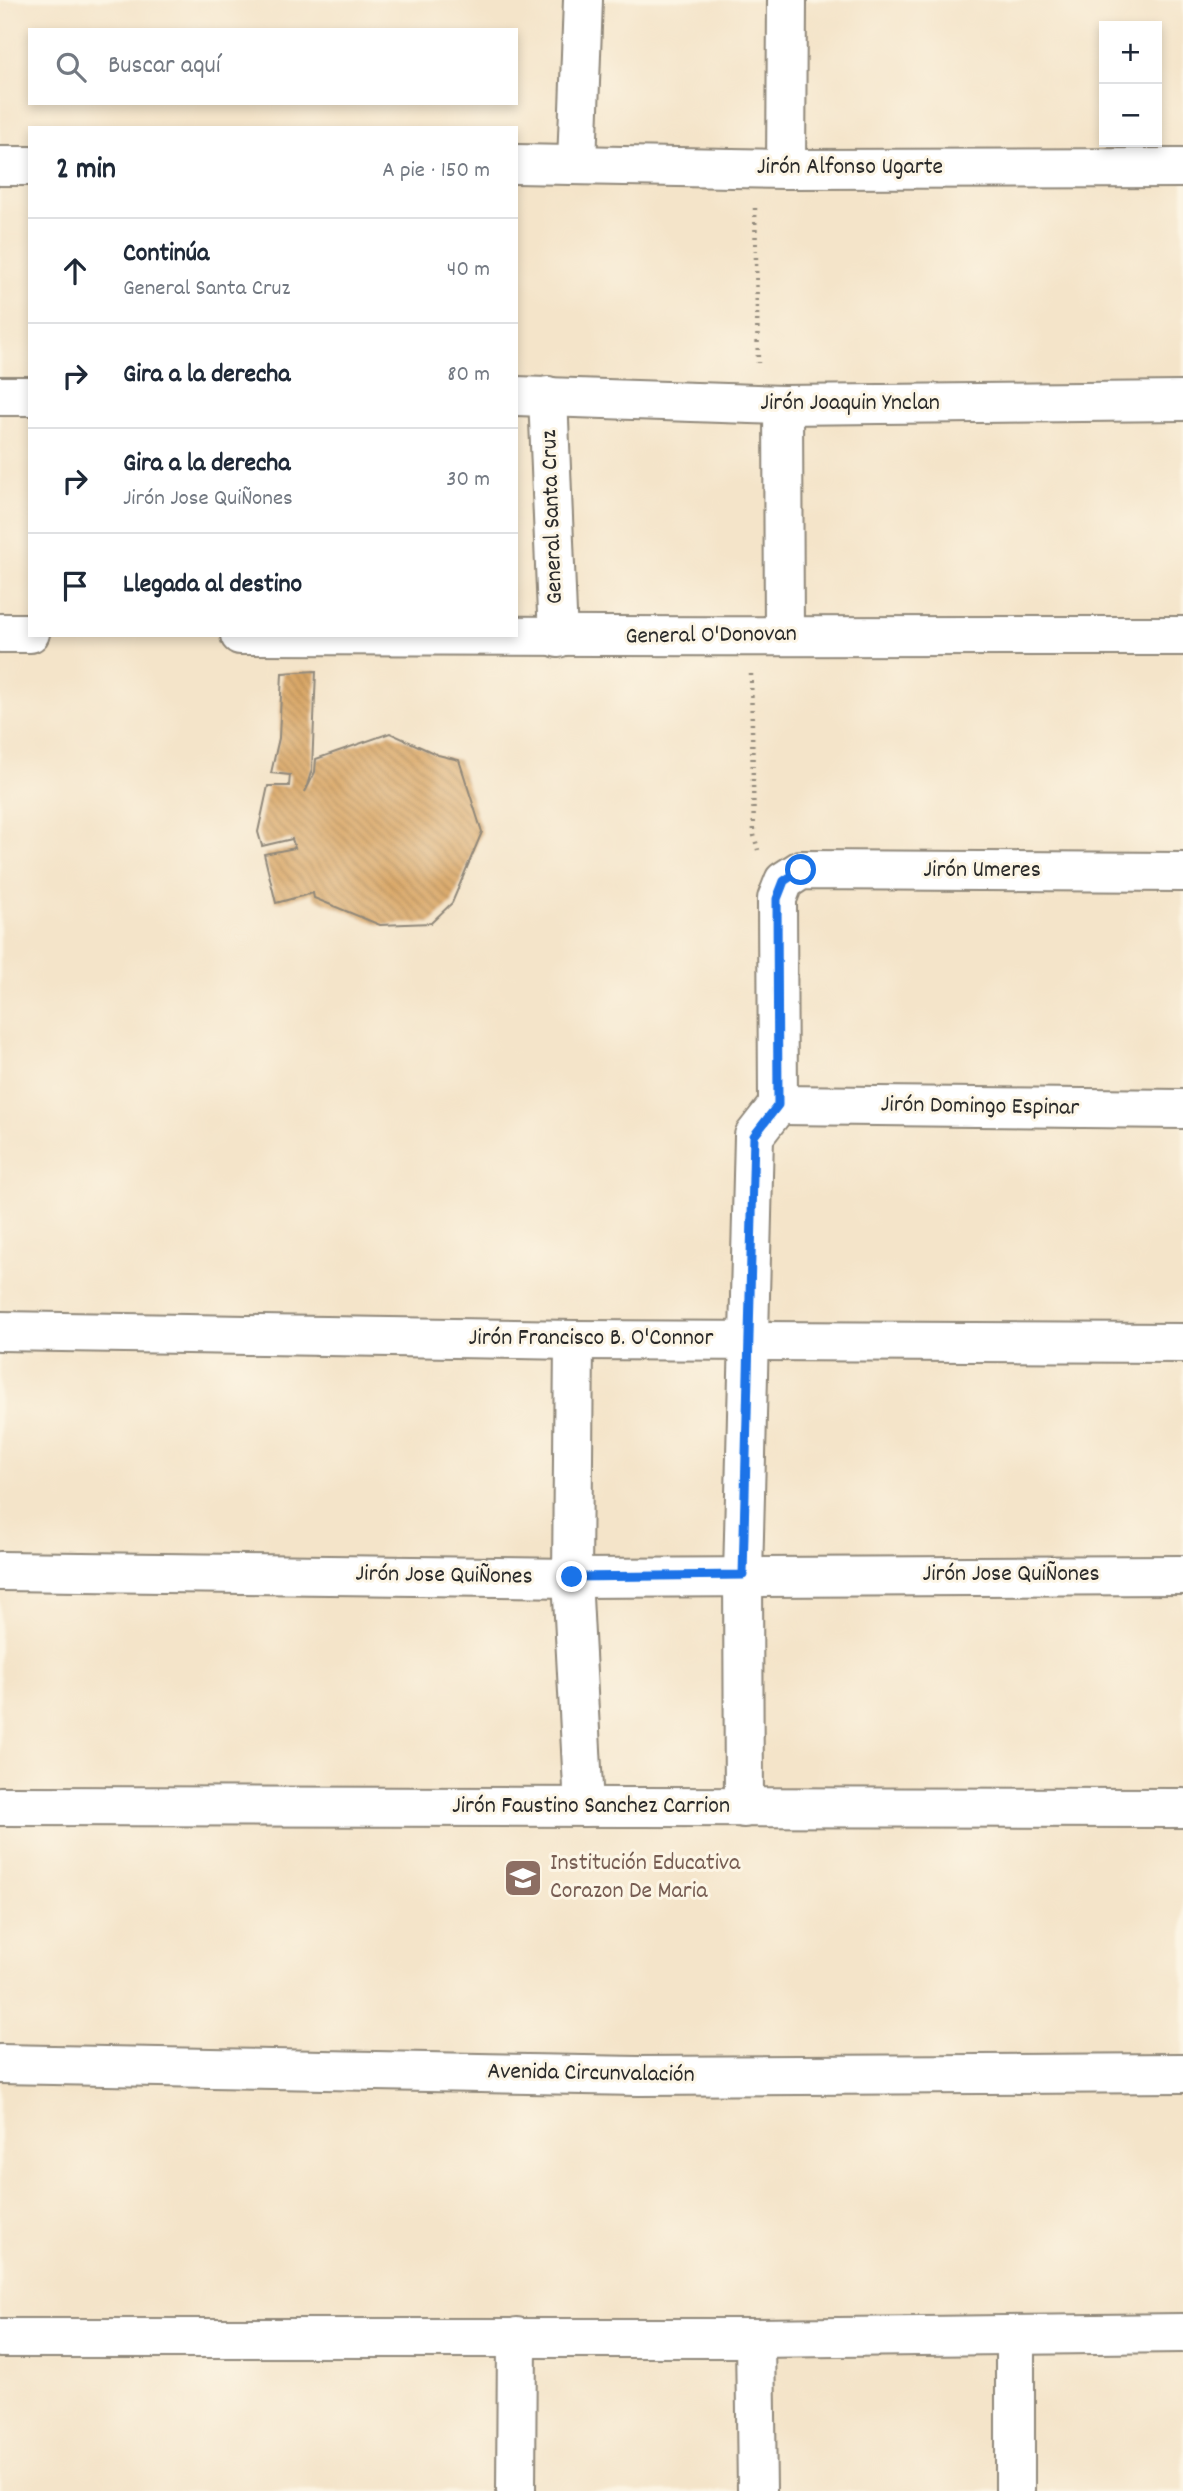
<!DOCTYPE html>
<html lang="es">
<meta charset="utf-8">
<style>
body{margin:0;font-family:Dekko,sans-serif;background:#f2f2f3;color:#1f2937}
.controls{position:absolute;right:21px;top:21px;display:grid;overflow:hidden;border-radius:0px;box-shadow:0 4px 10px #0003}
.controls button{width:63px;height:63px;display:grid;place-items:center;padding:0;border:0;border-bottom:2px solid #e0e1e3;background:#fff;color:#1f2937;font:35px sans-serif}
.stop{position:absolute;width:21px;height:21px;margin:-16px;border:5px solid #1a73e8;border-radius:50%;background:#fff}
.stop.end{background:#1a73e8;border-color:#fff;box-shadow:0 2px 7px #0008}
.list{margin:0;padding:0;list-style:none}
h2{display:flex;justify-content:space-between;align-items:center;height:91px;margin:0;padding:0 28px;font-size:30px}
h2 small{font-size:23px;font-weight:400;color:#747a83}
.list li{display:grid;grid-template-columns:46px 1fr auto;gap:21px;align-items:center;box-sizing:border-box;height:105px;padding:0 28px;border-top:2px solid #e0e1e3}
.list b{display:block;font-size:26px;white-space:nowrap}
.list p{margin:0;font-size:23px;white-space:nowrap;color:#747a83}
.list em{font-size:23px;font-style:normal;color:#747a83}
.icon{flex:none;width:38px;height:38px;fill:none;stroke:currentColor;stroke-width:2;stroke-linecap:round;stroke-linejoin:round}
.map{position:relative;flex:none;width:1183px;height:2491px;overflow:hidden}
.search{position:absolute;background:#fff;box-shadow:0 4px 10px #0003;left:28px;top:28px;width:490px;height:77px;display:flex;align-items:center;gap:18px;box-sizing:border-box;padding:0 24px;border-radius:0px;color:#747a83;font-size:26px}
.panel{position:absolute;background:#fff;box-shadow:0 4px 10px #0003;left:28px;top:126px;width:490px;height:511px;border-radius:0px}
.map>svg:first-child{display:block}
</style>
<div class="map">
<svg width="1183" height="2491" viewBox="0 0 1183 2491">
<defs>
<pattern id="building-back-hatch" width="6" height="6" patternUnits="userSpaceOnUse" patternTransform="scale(1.75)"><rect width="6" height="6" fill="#d9a665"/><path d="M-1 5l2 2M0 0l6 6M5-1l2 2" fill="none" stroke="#b08753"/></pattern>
</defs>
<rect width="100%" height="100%" fill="#fcf5e5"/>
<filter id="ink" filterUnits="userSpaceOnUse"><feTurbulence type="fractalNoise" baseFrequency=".0143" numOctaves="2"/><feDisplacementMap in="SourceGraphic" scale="14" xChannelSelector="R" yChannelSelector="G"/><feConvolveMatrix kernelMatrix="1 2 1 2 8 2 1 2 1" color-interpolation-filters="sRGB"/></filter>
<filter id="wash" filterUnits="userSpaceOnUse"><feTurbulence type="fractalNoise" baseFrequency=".00686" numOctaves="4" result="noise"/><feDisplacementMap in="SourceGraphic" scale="28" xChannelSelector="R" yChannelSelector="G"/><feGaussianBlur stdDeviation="1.57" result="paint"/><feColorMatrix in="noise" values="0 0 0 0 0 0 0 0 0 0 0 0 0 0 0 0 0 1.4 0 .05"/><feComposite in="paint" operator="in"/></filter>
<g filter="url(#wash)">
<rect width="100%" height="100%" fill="#f4e4c9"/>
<g id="blocks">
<polygon fill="url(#building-back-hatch)" points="316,671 312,769 305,792 315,772 316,759 390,733 438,755 459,760 482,832 452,903 431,923 380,925 314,898 313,893 276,903 264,854 295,848 292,839 262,846 258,832 268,786 289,786 290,775 271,773 279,738 282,673"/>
</g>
</g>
<g filter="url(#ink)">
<use href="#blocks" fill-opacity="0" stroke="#90887a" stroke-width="2"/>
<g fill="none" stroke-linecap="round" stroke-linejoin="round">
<defs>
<g id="minor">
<polyline points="516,164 786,169 1183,168"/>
<polyline points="577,164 583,0"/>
<polyline points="0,166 30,166"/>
<polyline points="786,169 787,0"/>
<polyline points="0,396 30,396"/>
<polyline points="516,396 783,405 1183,401"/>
<polyline points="548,396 558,638"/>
<polyline points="783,405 784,634"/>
<polyline points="0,633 30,633"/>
<path d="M 240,635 C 554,638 869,635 1183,636"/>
<polyline points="778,1105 777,899 784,881 801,870 1183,872"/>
<polyline points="778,1105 1183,1109"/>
<polyline points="0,1331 574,1340 1183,1343"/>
<polyline points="574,1340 572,1578 584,1807"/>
<polyline points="0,1571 572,1578 1183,1575"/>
<polyline points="0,1806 1183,1808"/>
<polyline points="744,1808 743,1575 754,1136 778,1105"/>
<polyline points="0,2064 639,2076 1183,2073"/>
<polyline points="0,2338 755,2338 1183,2333"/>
<polyline points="755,2338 757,2491"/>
<polyline points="516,2491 517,2337"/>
<polyline points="1015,2491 1015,2336"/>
</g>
</defs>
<use href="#minor" stroke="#90887a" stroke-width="42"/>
<g stroke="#90887a" stroke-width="4.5" stroke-dasharray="2 5" stroke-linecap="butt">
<polyline points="755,208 758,363"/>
<polyline points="751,674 754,835 758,850"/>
</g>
<use href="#minor" stroke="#fff" stroke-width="38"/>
</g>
</g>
<g fill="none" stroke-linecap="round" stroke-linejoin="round" filter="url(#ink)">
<polyline stroke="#1a73e8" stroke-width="9" points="572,1577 743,1575 754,1136 778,1105 777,899 784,881 801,870"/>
</g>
<defs>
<symbol id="school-square" viewBox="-11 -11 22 22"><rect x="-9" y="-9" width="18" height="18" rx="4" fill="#8d6e63" stroke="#fcf5e5"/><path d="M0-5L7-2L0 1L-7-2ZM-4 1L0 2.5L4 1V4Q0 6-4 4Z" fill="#fff"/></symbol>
</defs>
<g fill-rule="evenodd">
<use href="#school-square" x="501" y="1856" width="44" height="44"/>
</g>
<g text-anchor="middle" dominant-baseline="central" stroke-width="6" stroke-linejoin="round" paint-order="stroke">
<g font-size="24" fill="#2b2b2b" stroke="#fcf5e5">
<text x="850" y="168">Jirón Alfonso Ugarte</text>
<text x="850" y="404">Jirón Joaquin Ynclan</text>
<text transform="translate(553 517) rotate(-92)">General Santa Cruz</text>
<text transform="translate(711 636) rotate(-1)">General O'Donovan</text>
<text x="982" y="871">Jirón Umeres</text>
<text transform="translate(980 1107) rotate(1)">Jirón Domingo Espinar</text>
<text x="591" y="1339">Jirón Francisco B. O'Connor</text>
<text x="1011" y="1575">Jirón Jose QuiÑones</text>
<text transform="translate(444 1576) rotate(1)">Jirón Jose QuiÑones</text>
<text x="591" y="1807">Jirón Faustino Sanchez Carrion</text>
<text transform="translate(591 2074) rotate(1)">Avenida Circunvalación</text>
</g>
<g font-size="24" fill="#785e54" stroke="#fcf5e5" text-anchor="start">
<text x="550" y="1864">Institución Educativa<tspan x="550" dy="28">Corazon De Maria</tspan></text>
</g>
</g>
</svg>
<div class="controls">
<button>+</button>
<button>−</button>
</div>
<div class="stop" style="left:801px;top:870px"></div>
<div class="stop end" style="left:572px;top:1577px"></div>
<div class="search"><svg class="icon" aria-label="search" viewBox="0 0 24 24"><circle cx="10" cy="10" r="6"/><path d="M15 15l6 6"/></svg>Buscar aquí</div>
<section class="panel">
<h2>2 min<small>A pie · 150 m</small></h2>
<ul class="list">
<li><svg class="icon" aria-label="ahead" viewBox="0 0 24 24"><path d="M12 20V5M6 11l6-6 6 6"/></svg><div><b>Continúa</b><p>General Santa Cruz</p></div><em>40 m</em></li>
<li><svg class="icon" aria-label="right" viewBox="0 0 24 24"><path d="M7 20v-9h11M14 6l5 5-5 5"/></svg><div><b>Gira a la derecha</b></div><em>80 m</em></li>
<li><svg class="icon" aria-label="right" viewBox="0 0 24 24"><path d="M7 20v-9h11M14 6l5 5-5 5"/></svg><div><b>Gira a la derecha</b><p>Jirón Jose QuiÑones</p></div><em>30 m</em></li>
<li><svg class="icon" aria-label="arrive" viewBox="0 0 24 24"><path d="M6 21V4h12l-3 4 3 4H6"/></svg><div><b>Llegada al destino</b></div></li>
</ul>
</section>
</div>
